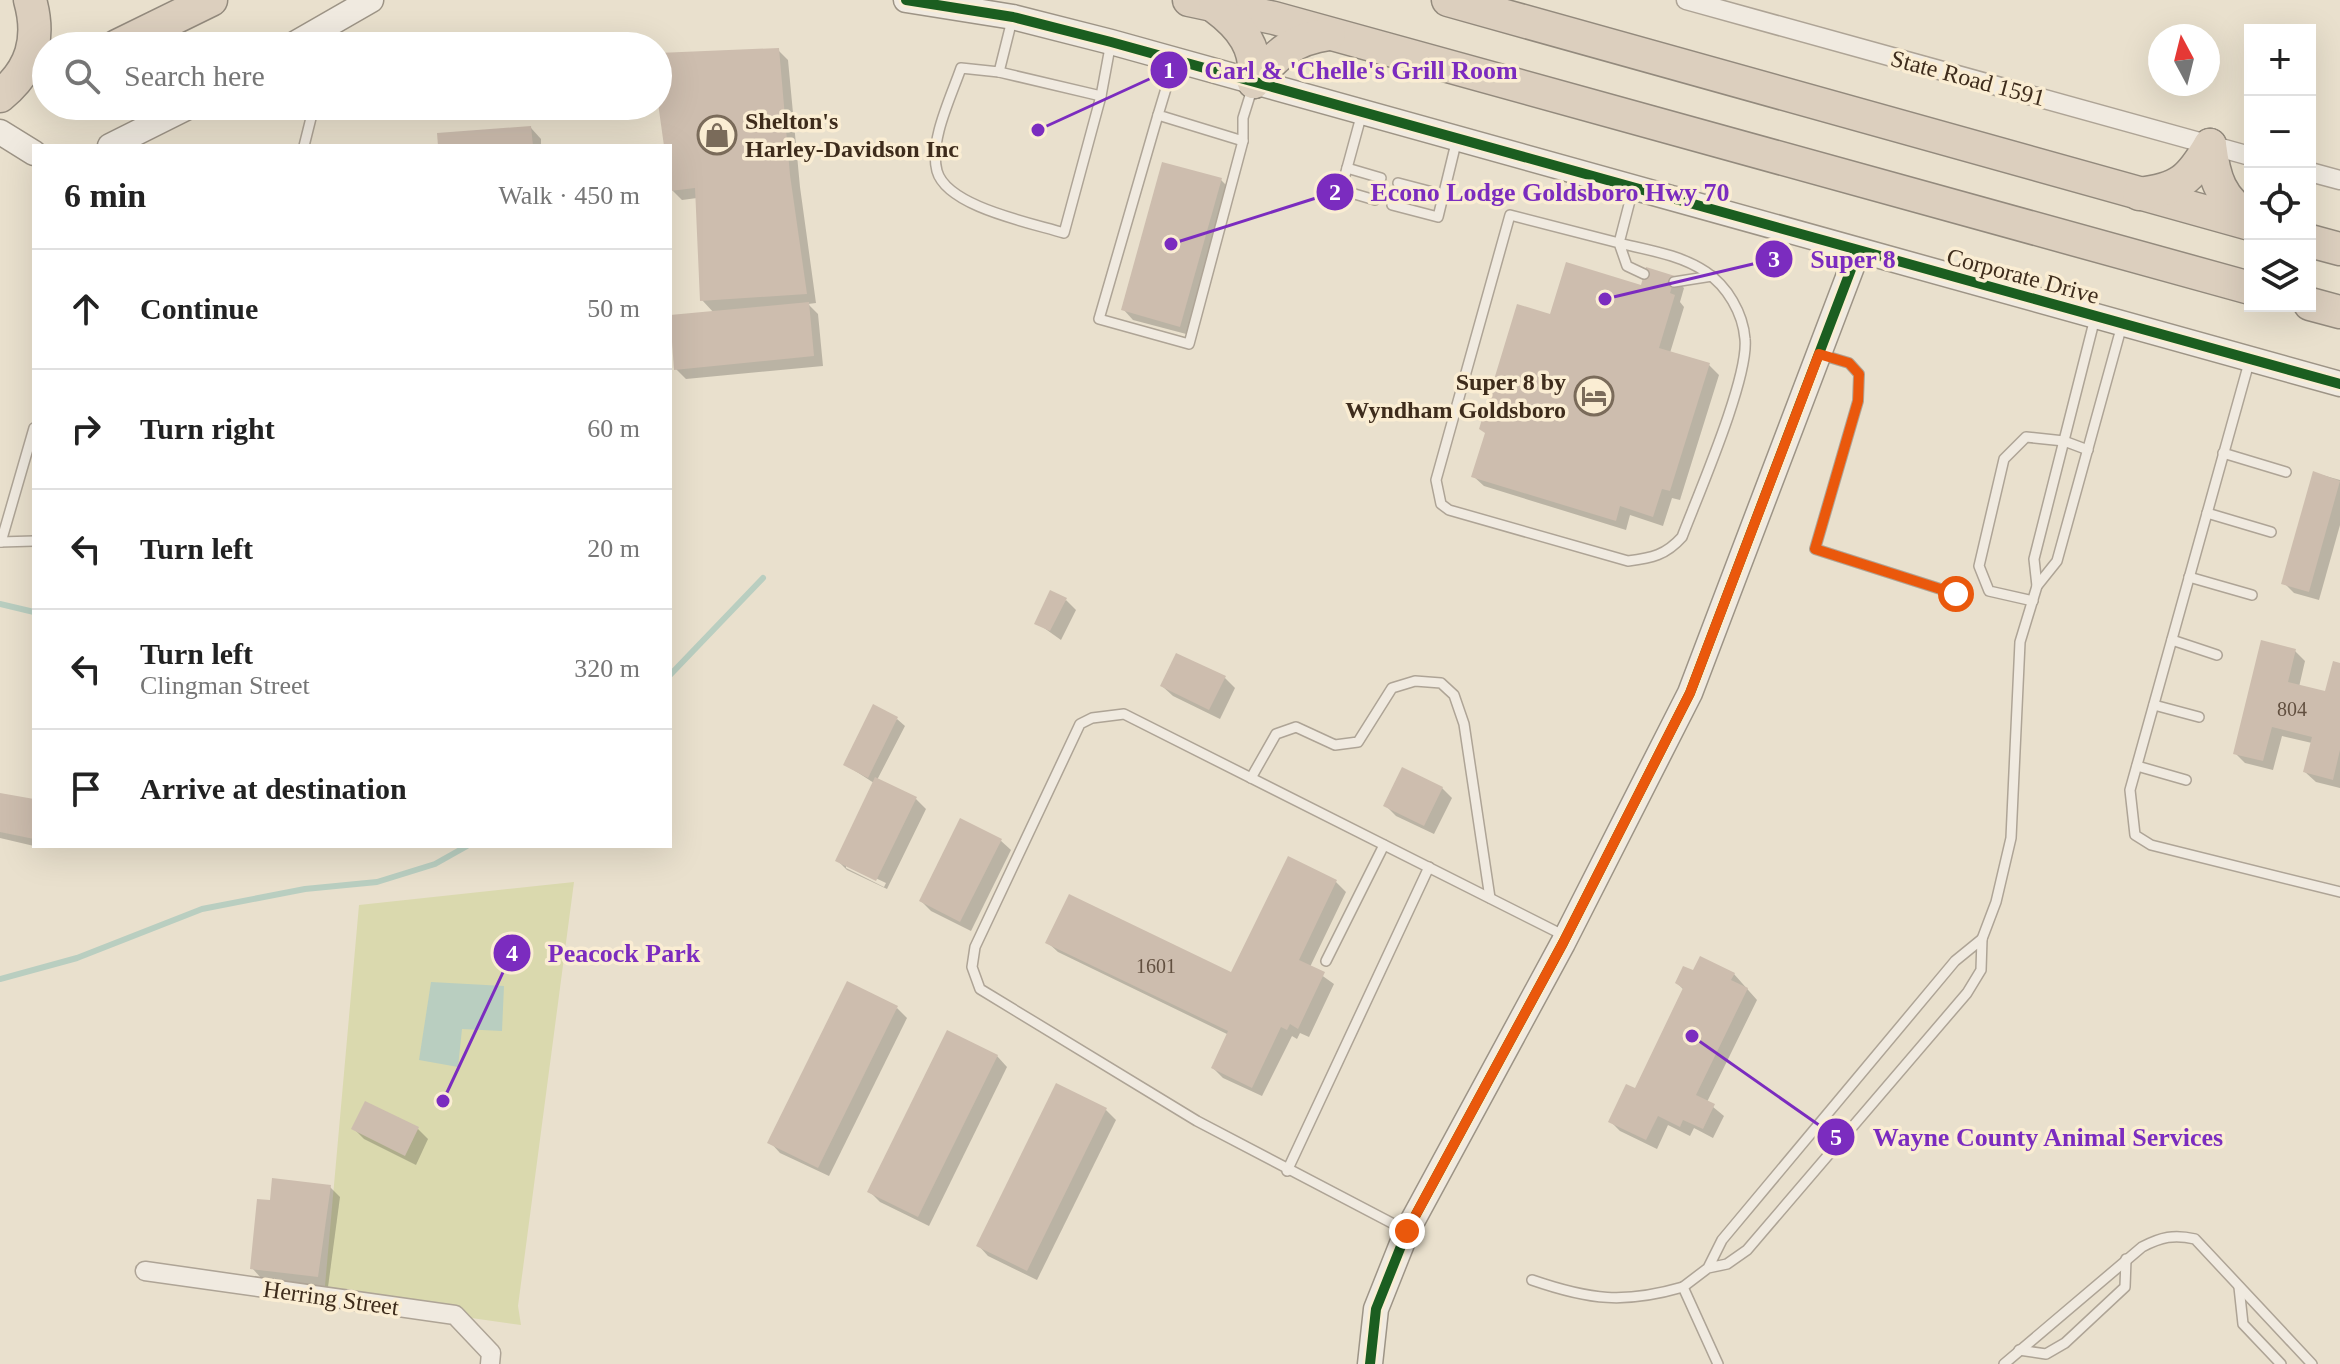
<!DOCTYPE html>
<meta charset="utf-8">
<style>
body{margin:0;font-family:"Times New Roman",serif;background:#f6f6f6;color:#222}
.controls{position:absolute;right:24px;top:24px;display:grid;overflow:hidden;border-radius:0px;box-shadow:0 8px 32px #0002}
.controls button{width:72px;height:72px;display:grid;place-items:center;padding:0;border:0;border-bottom:2px solid #e0e0e0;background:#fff;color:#222;font:40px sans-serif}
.compass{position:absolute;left:2148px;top:24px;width:72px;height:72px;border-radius:50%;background:#fff;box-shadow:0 8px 32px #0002;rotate:353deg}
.stop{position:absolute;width:24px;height:24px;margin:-18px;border:6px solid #ea580c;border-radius:50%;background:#fff}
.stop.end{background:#ea580c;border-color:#fff;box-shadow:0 2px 8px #0008}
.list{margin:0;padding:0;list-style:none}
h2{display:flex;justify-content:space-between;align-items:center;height:104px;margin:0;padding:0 32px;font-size:34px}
h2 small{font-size:26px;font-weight:400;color:#767676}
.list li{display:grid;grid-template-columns:52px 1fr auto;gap:24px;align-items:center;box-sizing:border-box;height:120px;padding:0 32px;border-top:2px solid #e0e0e0}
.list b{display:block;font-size:30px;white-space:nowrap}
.list p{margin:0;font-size:26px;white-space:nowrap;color:#767676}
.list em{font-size:26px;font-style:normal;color:#767676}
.icon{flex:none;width:44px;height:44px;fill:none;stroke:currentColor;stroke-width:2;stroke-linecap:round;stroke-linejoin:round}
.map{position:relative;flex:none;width:2340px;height:1364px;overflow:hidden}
.search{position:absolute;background:#fff;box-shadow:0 8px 32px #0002;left:32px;top:32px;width:640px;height:88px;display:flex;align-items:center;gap:20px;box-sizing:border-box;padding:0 28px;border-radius:44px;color:#767676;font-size:30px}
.panel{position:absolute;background:#fff;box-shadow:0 8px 32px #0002;left:32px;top:144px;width:640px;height:704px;border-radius:0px}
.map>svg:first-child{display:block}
</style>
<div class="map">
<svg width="2340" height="1364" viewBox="0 0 2340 1364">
<rect width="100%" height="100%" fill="#e9e0cd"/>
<polygon fill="#dad9ae" points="574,882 518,1306 521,1325 324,1297 359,905"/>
<polygon fill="#b9cec0" points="431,982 504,986 502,1031 462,1029 458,1067 419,1060"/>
<g fill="#0003" fill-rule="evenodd">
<polygon points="778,50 788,60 800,187 816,303 808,304 818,314 823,366 686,379 676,369 714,313 702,300 697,198 682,200 672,190 670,146 666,146 658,88 658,55"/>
<polygon points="531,128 541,139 541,146 440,146"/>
<polygon points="1221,180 1231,190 1190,335 1133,320 1123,309"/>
<polygon points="1674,278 1684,288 1680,302 1684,307 1670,353 1709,365 1719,375 1680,500 1672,498 1663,526 1630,515 1626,530 1484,486 1473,476 1551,317"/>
<polygon points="2315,473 2340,480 2340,525 2319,600 2294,593 2284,583"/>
<polygon points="1066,600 1076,610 1061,640 1037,623"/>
<polygon points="2295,651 2305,661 2299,687 2326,694 2340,665 2340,788 2316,782 2305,772 2312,743 2282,736 2273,770 2245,763 2235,753"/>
<polygon points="1225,678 1235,688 1220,719 1173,696 1162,686"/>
<path d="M 897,719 L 905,726 L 877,780 L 916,799 L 926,809 L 887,889 L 847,870 L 837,860 L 874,783 L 846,765 ZM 846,864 L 886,883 L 884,887 L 846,868 Z"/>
<polygon points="1442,788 1452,798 1434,834 1396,816 1386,806"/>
<polygon points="0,795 34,801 34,846 0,838"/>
<polygon points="1000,840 1011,850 971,931 931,911 921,901"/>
<polygon points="1288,859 1336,882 1346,892 1310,967 1334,984 1309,1037 1300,1033 1297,1039 1292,1036 1262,1096 1223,1078 1213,1068 1229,1035 1058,952 1047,942 1232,975"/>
<polygon points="1694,973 1734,974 1757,1000 1707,1102 1724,1116 1713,1138 1694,1128 1690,1136 1668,1125 1657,1149 1620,1131 1610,1121 1636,1091 1684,990 1677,983"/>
<polygon points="897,1008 907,1018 829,1176 780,1153 770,1142"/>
<polygon points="997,1056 1007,1067 929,1226 880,1202 870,1192"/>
<polygon points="1057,1086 1106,1110 1116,1120 1037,1280 988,1256 978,1245"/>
<polygon points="366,1103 418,1129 428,1139 416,1165 364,1139 354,1129"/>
<polygon points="330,1187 340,1197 328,1287 262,1279 252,1268 272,1202"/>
</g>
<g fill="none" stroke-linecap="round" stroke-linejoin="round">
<g stroke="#b9cec0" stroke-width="6">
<polyline points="0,604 34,612"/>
<polyline points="670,675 763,578"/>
<polyline points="0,979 77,958 202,909 305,889 377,882 435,864 467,846"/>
</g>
</g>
<g fill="#cdbdae">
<polygon points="779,48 790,175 807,294 700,301 695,188 670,191 670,146 664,146 658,103 658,53"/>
<polygon points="531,126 533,146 438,146 437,133"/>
<polygon points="1162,162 1222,178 1180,327 1121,310"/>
<polygon points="1566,262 1641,285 1646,267 1675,276 1670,293 1675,295 1659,348 1710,363 1670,491 1662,489 1653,517 1620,506 1616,521 1471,477 1485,433 1479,429 1517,304 1550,314"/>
<polygon points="809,302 814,356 674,370 670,315"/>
<polygon points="2313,471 2340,481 2309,592 2281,584"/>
<polygon points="1050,590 1067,598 1050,631 1034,624"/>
<polygon points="2261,640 2296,649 2288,682 2325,691 2333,661 2340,663 2340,750 2333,780 2303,772 2312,737 2272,727 2263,761 2233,754"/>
<polygon points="1176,653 1226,676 1209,710 1160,686"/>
<polygon points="873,704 898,717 868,778 843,765"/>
<polygon points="1402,767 1443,787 1424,826 1383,806"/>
<polygon points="875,777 917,797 876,881 835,861"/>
<polygon points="0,793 34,799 34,839 0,832"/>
<polygon points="960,818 1002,839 960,922 919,901"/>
<polygon points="1288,856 1337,880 1299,960 1325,972 1298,1029 1290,1024 1287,1030 1281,1027 1252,1088 1211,1068 1228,1031 1045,943 1069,894 1231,972"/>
<polygon points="1700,956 1735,973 1731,980 1748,988 1696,1095 1715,1104 1703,1129 1683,1120 1680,1127 1658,1116 1646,1140 1608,1122 1626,1084 1635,1088 1683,988 1675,983 1683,966 1693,970"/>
<polygon points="847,981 898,1006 818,1168 767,1143"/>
<polygon points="947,1030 998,1055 918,1217 867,1192"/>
<polygon points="1056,1083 1107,1108 1027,1271 976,1246"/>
<polygon points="365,1101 419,1127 405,1156 351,1129"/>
<polygon points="272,1178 331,1185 318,1277 250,1269 257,1199 270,1200"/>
</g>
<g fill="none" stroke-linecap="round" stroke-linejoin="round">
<defs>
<g id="lane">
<path d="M 1012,20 L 999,72 L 961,68 C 951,97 929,141 937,171 C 947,207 1032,223 1064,233 L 1101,96 L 1111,42"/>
<polyline points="1174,62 1158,115 1243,141 1243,118 1253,86"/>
<polyline points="999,72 1101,96"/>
<polyline points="1362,113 1341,190 1375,200"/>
<polyline points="1158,115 1099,319 1189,344 1243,141"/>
<polyline points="304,146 314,106"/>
<polyline points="1347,168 1381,178"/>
<polyline points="1398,183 1444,195"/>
<path d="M 1633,189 L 1619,243 C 1648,250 1681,255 1706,272 C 1727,286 1743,313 1745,339 C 1749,378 1698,495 1682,537 C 1666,555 1652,558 1628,561 L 1449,510 L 1441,504 L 1436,480 L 1510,215 L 1619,243 L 1627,266 L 1644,274"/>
<polyline points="1392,205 1438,217 1457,139"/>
<polyline points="1674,282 1712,276"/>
<polyline points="1822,355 1849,363 1859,374 1858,401 1815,549 1956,594"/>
<polyline points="2250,359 2130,790 2135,835 2151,845 2340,892"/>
<polyline points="2223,453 2286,472"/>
<polyline points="2207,513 2271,532"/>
<polyline points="0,542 34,541"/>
<polyline points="1,542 34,428"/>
<polyline points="2189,577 2252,595"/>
<polyline points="2037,586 2034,559 2095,318"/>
<polyline points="2033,601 1989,591 1979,566 2004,459 2026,437 2064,441 2088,450"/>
<polyline points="2172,640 2217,655"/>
<polyline points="2154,705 2199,717"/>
<polyline points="2137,766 2186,780"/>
<polyline points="1251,778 1276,734 1296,727 1335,745 1358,742 1392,688 1415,681 1441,683 1454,695 1464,724 1490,898"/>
<polyline points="1982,939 1996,902 2011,838 2020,642 2037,586 2057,561 2122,325"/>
<polyline points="1326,961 1384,845"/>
<polyline points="1287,1171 1429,867"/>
<polyline points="1407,1231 1197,1121 980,989 972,967 975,947 1080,724 1092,718 1124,714 1565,936"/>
<path d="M 1532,1280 C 1590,1300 1624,1304 1683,1287 L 1718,1364"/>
<polyline points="1683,1287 1708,1268 1722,1240 1955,961 1982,939 1981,970 1967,993 1747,1250 1727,1264 1708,1268"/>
<polyline points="2239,1287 2243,1324 2281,1364"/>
<polyline points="2019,1350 2046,1354 2065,1343 2125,1287 2126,1259"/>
<path d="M 2004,1364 L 2142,1247 C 2161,1237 2174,1234 2195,1239 L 2312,1364"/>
</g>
<g id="street">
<polyline points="1686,0 2250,156"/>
<polyline points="2310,172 2340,180"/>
<polyline points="145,1271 455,1315 491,1353 490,1364"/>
</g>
<g id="secondary">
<polyline points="906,0 1013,17 1111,42 2340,384"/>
<polyline points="291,46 371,0"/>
<polyline points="0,132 34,153"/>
<polyline points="110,146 190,106"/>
<polyline points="1370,1364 1376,1309 1407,1231 1563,943 1690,693 1858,251"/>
</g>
<g id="highway">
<polyline points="1189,0 1274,18 2250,288"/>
<polyline points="1448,0 2250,224"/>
<path d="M 1215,7 C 1242,27 1258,48 1254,82"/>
<polyline points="117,46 211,0"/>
<path d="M 1254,82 C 1275,55 1293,39 1329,34"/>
<path d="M 0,96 C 32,70 41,39 30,0"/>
<path d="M 2210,145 C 2214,178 2220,199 2250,218"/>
<path d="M 2139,194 C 2180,189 2190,179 2210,145"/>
<polyline points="2310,241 2340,249"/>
<polyline points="2310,304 2340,312"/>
</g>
</defs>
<use href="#lane" stroke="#aea496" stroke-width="12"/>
<use href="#street" stroke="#aea496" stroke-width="21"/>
<use href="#secondary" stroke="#9d9486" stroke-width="27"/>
<use href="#highway" stroke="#938a7d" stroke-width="35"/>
<use href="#lane" stroke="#f0eae0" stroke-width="9"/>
<use href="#street" stroke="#f0eae0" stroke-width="18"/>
<use href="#secondary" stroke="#f0eae0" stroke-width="24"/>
<use href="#highway" stroke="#dccfbe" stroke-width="32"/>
<defs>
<g id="cycleway">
<polyline points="906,0 1013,17 1111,42 2340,384"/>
<polyline points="1370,1364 1376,1309 1407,1231 1563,943 1690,693 1858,251"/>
</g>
</defs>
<use href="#cycleway" stroke="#faedd3" stroke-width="15"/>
<use href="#cycleway" stroke="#1b5e20" stroke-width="10"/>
</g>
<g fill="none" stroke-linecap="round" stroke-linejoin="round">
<polyline stroke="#ea580c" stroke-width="10" points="1407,1231 1563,943 1690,693 1819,354 1849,363 1859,374 1858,401 1815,549 1956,594"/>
</g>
<defs>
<symbol id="shop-ring" viewBox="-11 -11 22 22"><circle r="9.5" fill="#faedd3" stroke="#7a6b5a" stroke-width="1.5"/><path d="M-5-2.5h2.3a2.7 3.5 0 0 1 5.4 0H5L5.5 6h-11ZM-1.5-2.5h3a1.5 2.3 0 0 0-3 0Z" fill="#7a6b5a"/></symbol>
<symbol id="hotel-ring" viewBox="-11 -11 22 22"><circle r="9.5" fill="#faedd3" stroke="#7a6b5a" stroke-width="1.5"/><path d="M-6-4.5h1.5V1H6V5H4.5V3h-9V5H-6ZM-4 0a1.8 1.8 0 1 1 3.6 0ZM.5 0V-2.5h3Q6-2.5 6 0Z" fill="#7a6b5a"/></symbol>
</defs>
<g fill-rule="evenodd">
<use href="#shop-ring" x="695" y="113" width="44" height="44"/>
<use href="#hotel-ring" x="1572" y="374" width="44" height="44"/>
</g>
<g text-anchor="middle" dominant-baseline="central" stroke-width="7" stroke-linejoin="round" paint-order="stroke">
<g font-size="20" fill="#625040">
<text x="2292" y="709">804</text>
<text x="1156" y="966">1601</text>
</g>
<g font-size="24" fill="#3e2c1c" stroke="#faedd3">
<text transform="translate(1968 78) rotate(15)">State Road 1591</text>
<text transform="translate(2023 276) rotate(15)">Corporate Drive</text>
<text transform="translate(331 1298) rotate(8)">Herring Street</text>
</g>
<g font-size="24" font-weight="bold" fill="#3e2c1c" stroke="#faedd3" text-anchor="start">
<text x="745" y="121">Shelton's<tspan x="745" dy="28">Harley-Davidson Inc</tspan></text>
<text x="1566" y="382" text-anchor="end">Super 8 by<tspan x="1566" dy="28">Wyndham Goldsboro</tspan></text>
</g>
</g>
<path fill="none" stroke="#7b2cbf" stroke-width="3" d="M1038 130L1169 70M1171 244L1335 192M1605 299L1774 259M443 1101L512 953M1692 1036L1836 1137"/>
<g fill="#7b2cbf" stroke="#faedd3" stroke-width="3">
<circle cx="1038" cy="130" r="8"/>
<circle cx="1171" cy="244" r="8"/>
<circle cx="1605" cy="299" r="8"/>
<circle cx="443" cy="1101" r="8"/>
<circle cx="1692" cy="1036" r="8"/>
<circle cx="1169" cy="70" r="20"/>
<circle cx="1335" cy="192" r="20"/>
<circle cx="1774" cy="259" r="20"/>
<circle cx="512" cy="953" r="20"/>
<circle cx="1836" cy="1137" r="20"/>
</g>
<g font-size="24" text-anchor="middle" font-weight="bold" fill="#fff">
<text x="1169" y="78">1</text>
<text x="1335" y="200">2</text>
<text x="1774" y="267">3</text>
<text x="512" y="961">4</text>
<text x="1836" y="1145">5</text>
</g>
<g font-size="26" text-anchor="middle" font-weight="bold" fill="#7b2cbf" stroke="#faedd3" stroke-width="7" stroke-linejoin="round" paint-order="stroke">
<text x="1361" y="79">Carl &amp; 'Chelle's Grill Room</text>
<text x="1550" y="201">Econo Lodge Goldsboro Hwy 70</text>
<text x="1853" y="268">Super 8</text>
<text x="624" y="962">Peacock Park</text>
<text x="2048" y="1146">Wayne County Animal Services</text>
</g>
</svg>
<div class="controls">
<button>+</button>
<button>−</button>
<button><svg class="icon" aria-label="locate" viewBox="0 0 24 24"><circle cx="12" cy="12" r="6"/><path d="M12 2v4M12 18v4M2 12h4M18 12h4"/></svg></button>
<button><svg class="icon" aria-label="layers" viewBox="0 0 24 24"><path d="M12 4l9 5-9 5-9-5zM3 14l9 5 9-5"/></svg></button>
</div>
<svg class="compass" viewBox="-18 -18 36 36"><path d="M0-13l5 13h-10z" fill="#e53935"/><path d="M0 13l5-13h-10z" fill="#767676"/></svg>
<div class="stop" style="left:1956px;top:594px"></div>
<div class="stop end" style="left:1407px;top:1231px"></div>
<div class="search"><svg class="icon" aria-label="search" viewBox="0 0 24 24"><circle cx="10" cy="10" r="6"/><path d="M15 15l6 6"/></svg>Search here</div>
<section class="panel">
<h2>6 min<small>Walk · 450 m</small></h2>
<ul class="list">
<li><svg class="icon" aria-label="ahead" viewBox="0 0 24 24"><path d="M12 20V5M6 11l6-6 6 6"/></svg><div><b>Continue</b></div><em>50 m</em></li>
<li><svg class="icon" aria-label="right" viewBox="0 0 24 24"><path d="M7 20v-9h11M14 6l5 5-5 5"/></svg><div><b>Turn right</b></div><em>60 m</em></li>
<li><svg class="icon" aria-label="left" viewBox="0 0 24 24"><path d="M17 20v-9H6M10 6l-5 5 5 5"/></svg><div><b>Turn left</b></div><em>20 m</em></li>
<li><svg class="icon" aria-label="left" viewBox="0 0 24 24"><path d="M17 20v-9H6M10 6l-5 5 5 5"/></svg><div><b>Turn left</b><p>Clingman Street</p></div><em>320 m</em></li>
<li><svg class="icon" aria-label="arrive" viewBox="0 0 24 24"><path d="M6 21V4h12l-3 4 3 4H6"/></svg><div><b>Arrive at destination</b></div></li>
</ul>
</section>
</div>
